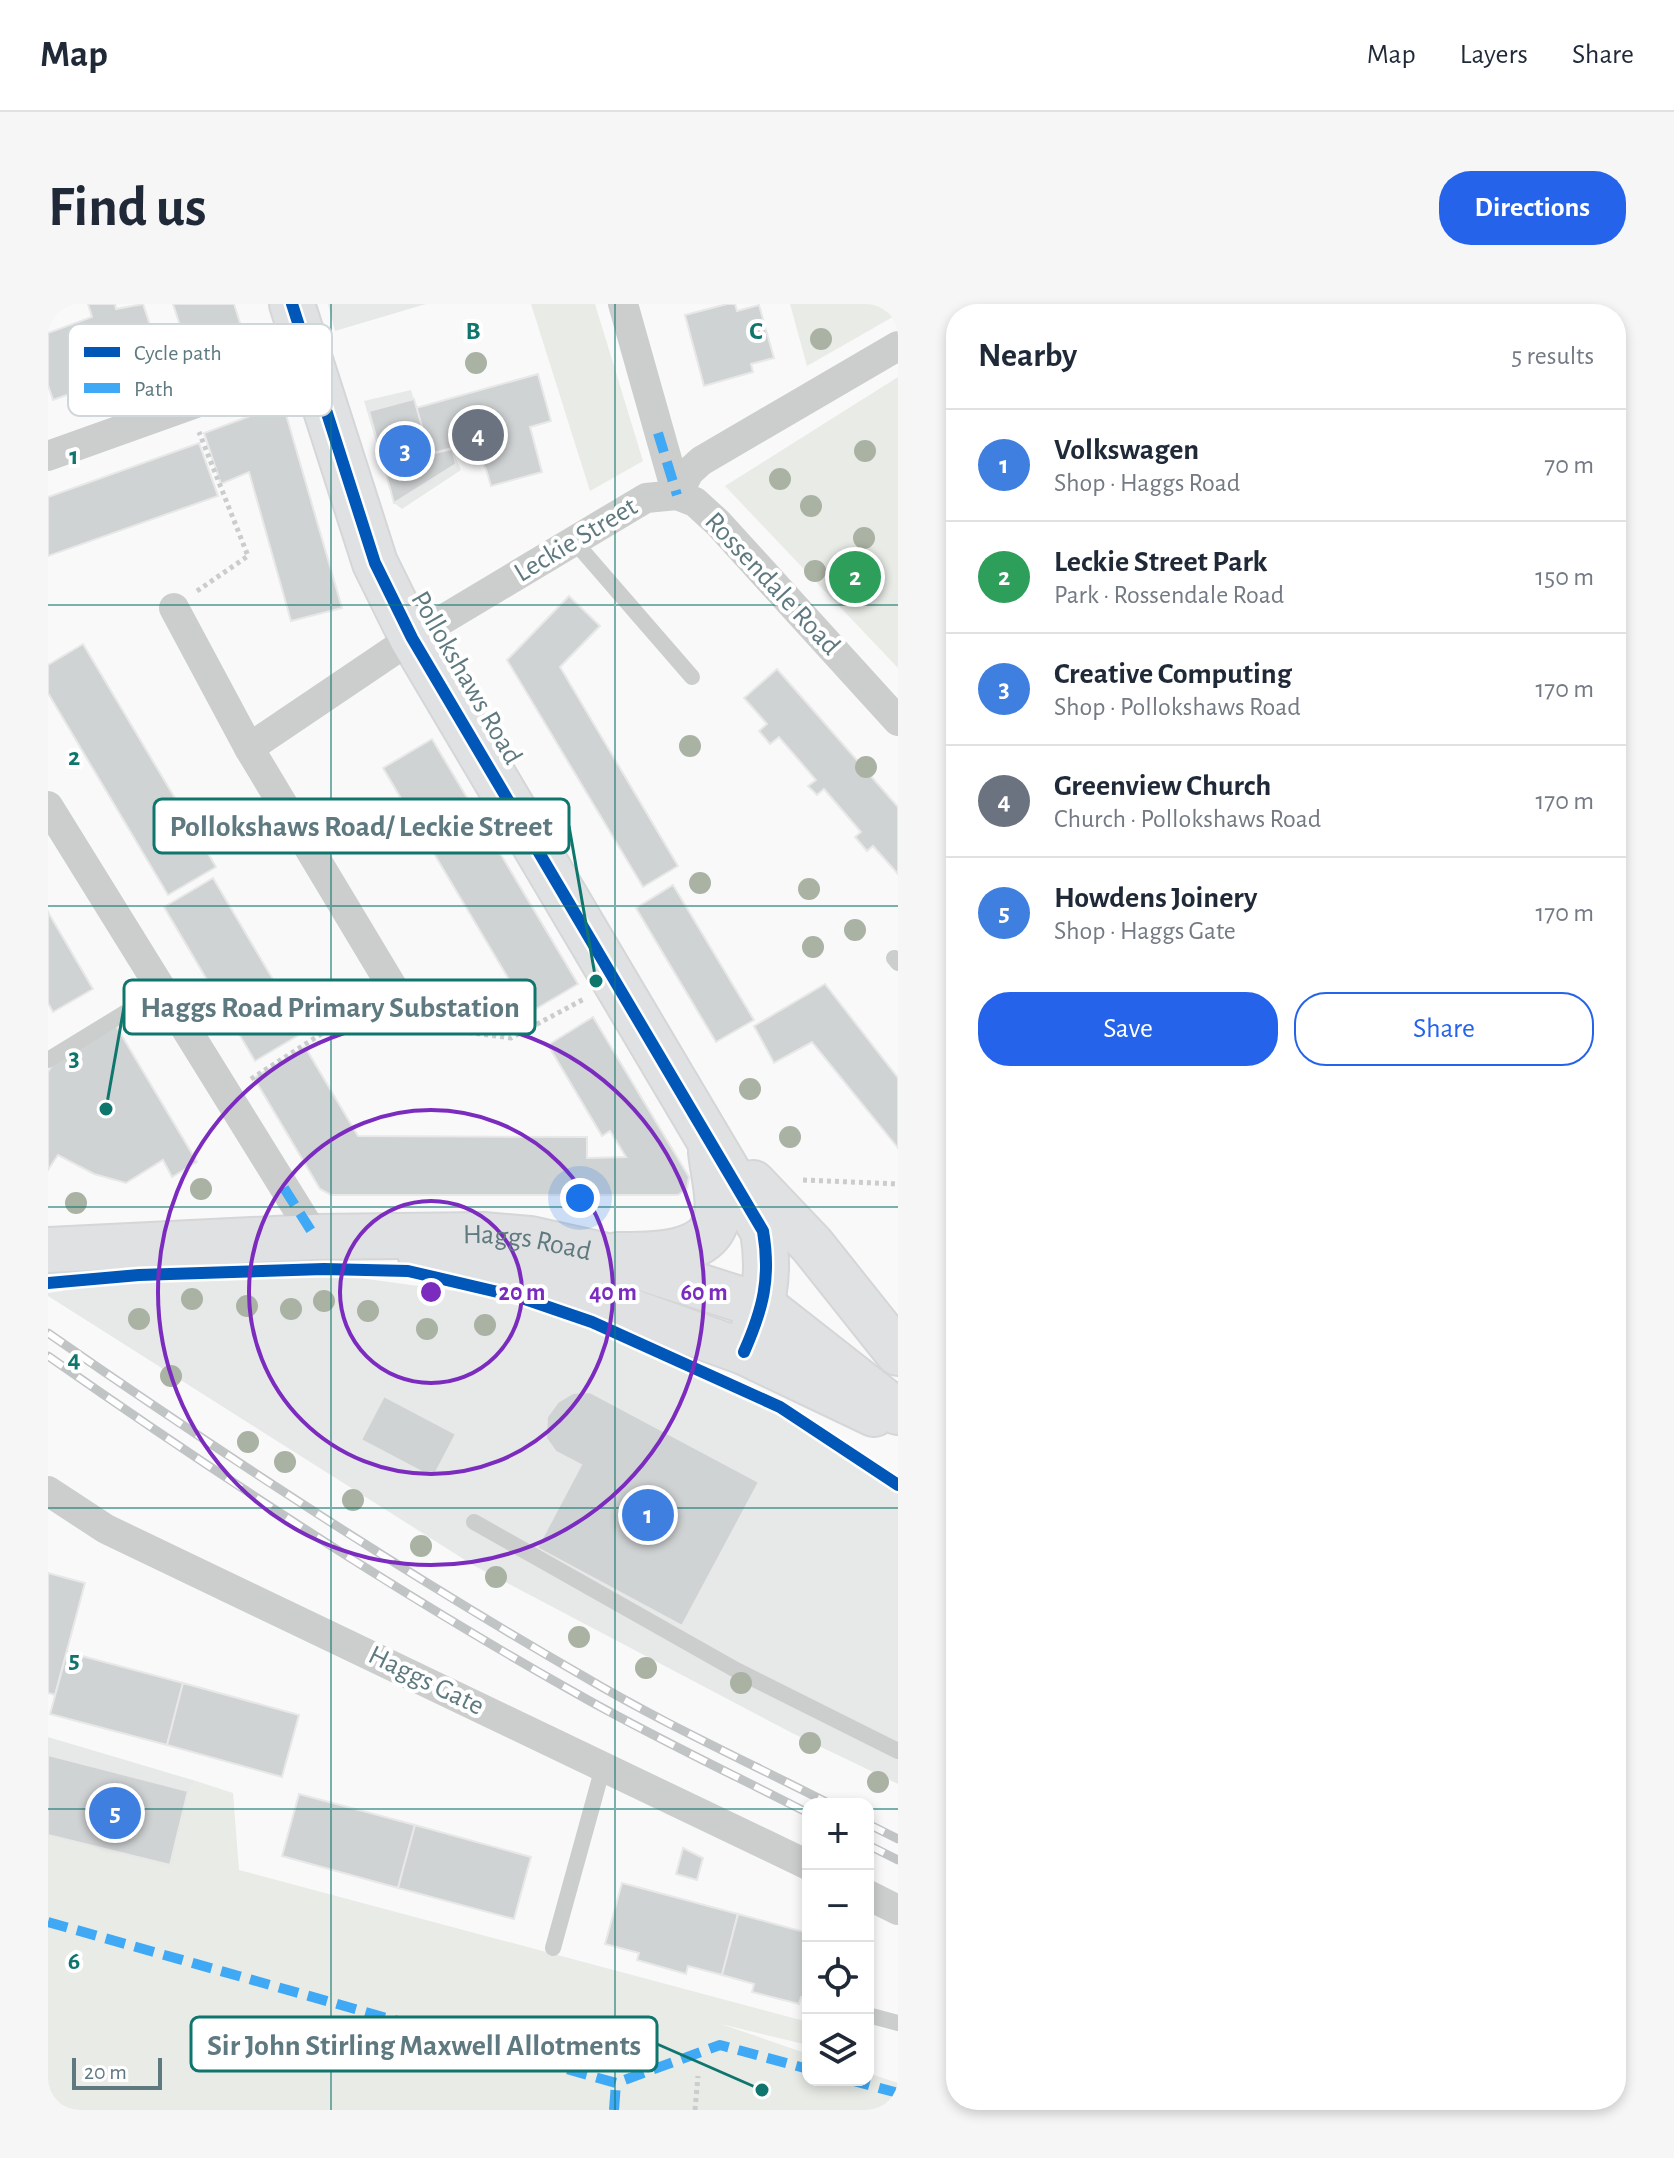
<!DOCTYPE html>
<meta charset="utf-8">
<style>
body{margin:0;font-family:"Alegreya Sans",sans-serif;background:#f6f6f7;color:#1f2937}
.controls{position:absolute;right:24px;bottom:24px;display:grid;overflow:hidden;border-radius:16px;box-shadow:0 4px 12px #0003}
.controls button{width:72px;height:72px;display:grid;place-items:center;padding:0;border:0;border-bottom:2px solid #e0e1e3;background:#fff;color:#1f2937;font:40px sans-serif}
.scale{position:absolute;left:24px;bottom:20px;width:90px;box-sizing:border-box;padding-left:8px;border:4px solid #5e7980;border-top:0;font-size:22px;line-height:28px;white-space:nowrap;color:#5e7980;-webkit-text-stroke:6px #fff;paint-order:stroke}
.you{position:absolute;left:532px;top:894px;width:28px;height:28px;margin:-20px;border:6px solid #fff;border-radius:50%;background:#1a73e8;box-shadow:0 0 0 12px #1a73e833}
.badge{display:grid;place-items:center;width:52px;height:52px;border-radius:50%;background:#2563eb;color:#fff;font-size:26px;font-weight:700}
.pin{position:absolute;translate:-50% -50%;border:4px solid #fff;box-shadow:0 2px 8px #0006}
.list{margin:0;padding:0;list-style:none}
h2{display:flex;justify-content:space-between;align-items:center;height:104px;margin:0;padding:0 32px;font-size:34px}
h2 small{font-size:26px;font-weight:400;color:#747a83}
.list li{display:grid;grid-template-columns:52px 1fr auto;gap:24px;align-items:center;box-sizing:border-box;height:112px;padding:0 32px;border-top:2px solid #e0e1e3}
.list b{display:block;font-size:30px;white-space:nowrap}
.list p{margin:0;font-size:26px;white-space:nowrap;color:#747a83}
.list em{font-size:26px;font-style:normal;color:#747a83}
.actions{display:flex;gap:16px;padding:24px 32px}
.actions a{flex:1;padding:18px 0;border:2px solid #2563eb;border-radius:32px;text-align:center;font-size:28px;color:#2563eb}
.actions .main{background:#2563eb;color:#fff}
.icon{flex:none;width:44px;height:44px;fill:none;stroke:currentColor;stroke-width:2;stroke-linecap:round;stroke-linejoin:round}
.map{position:relative;flex:none;width:850px;height:1806px;overflow:hidden;border-radius:32px}
header{display:flex;align-items:center;gap:48px;box-sizing:border-box;height:112px;padding:0 40px;background:#fff;border-bottom:2px solid #e0e1e3}
header strong{font-size:38px}
nav{display:flex;gap:44px;margin-inline-start:auto;font-size:28px}
.intro{display:flex;align-items:center;justify-content:space-between;box-sizing:border-box;height:192px;padding:0 48px}
h1{margin:0;font-size:56px}
.button{padding:20px 36px;border-radius:32px;background:#2563eb;color:#fff;font-size:28px;font-weight:700}
main{display:flex;gap:48px;padding:0 48px}
aside{flex:1;background:#fff;border-radius:32px;box-shadow:0 4px 12px #0003}
.map>svg:first-child{display:block}
</style>
<header>
<strong>Map</strong>
<nav><a>Map</a><a>Layers</a><a>Share</a></nav>
</header>
<div class="intro"><h1>Find us</h1><a class="button">Directions</a></div>
<main>
<div class="map">
<svg width="850" height="1806" viewBox="0 0 850 1806">
<rect width="100%" height="100%" fill="#f9f9f9"/>
<g fill="#e7e9e9">
<polygon points="280,0 378,0 287,27"/>
<polygon points="363,86 382,149 404,145 413,166 354,205 346,199 316,97"/>
<polygon points="297,972 444,992 546,1025 733,1108 850,1190 850,1480 744,1429 425,1261 0,992 0,989 80,977"/>
<polygon points="0,1433 148,1477 140,1487 122,1561 0,1531"/>
</g>
<g fill="#e9ebe6">
<polygon points="483,0 547,0 595,157 542,187"/>
<polygon points="742,0 850,0 850,10 759,62"/>
<polygon points="850,73 850,364 677,182"/>
<polygon points="148,1477 185,1489 191,1566 760,1718 760,1741 673,1720 760,1750 760,1776 820,1776 820,1769 850,1779 850,1806 0,1806 0,1530 122,1561 140,1487"/>
</g>
<g fill="#d0d3d4" stroke="#e8e8e8" stroke-width="2">
<polygon points="40,0 67,0 68,5 95,0 114,57 5,96 0,81 0,29 44,13"/>
<polygon points="125,0 186,0 194,25 139,43"/>
<polygon points="679,0 687,0 689,7 711,1 726,54 703,60 705,68 656,82 637,11"/>
<polygon points="490,70 503,117 482,123 494,168 443,182 438,165 423,139 382,150 368,104"/>
<polygon points="366,95 382,150 404,145 408,160 346,199 321,107"/>
<polygon points="235,100 294,304 243,317 201,168 173,180 156,129"/>
<polygon points="151,139 170,192 0,252 0,193"/>
<polygon points="521,292 552,322 512,363 630,562 595,583 459,356"/>
<polygon points="35,340 168,563 120,591 0,389 0,361"/>
<polygon points="729,365 850,503 850,570 825,542 819,547 807,533 813,528 776,485 769,491 760,482 768,476 731,433 722,440 711,427 719,420 696,394"/>
<polygon points="384,435 530,680 481,709 335,464"/>
<polygon points="165,574 256,728 207,757 116,603"/>
<polygon points="625,581 706,716 668,738 588,604"/>
<polygon points="0,608 45,685 5,708 0,699"/>
<polygon points="777,680 850,774 850,844 764,738 726,759 706,722"/>
<polygon points="545,713 641,873 639,885 630,891 283,891 272,885 206,774 257,743 310,832 539,833 539,854 578,853 562,827 554,832 500,741"/>
<polygon points="68,722 149,858 124,873 115,856 78,879 46,870 10,851 0,866 0,768 6,758"/>
<polygon points="542,1088 711,1178 634,1322 489,1244 533,1161 508,1148 498,1134 499,1113 510,1098 525,1089"/>
<polygon points="336,1092 408,1130 385,1174 313,1136"/>
<polygon points="0,1269 37,1279 7,1391 0,1389"/>
<polygon points="19,1348 135,1379 119,1441 2,1410"/>
<polygon points="135,1379 251,1411 234,1473 119,1441"/>
<polygon points="0,1451 140,1487 122,1561 0,1531"/>
<polygon points="251,1490 367,1521 350,1584 234,1552"/>
<polygon points="367,1521 483,1553 466,1615 350,1584"/>
<polygon points="635,1544 655,1554 649,1576 628,1570"/>
<polygon points="574,1579 690,1610 674,1671 640,1662 638,1670 589,1656 591,1649 557,1640"/>
<polygon points="690,1610 760,1629 760,1695 753,1693 751,1700 704,1688 706,1680 674,1671"/>
</g>
<g fill="none" stroke-linecap="round" stroke-linejoin="round">
<defs>
<g id="secondary">
<path d="M 244,0 L 327,259 L 364,334 L 715,927 C 723,974 715,1005 696,1048"/>
<polyline points="705,879 764,941 850,1049"/>
<path id="s1" d="M 0,946 L 267,933 L 435,931 L 482,935 L 554,951 L 716,1003 L 850,1108"/>
<polyline points="372,949 529,988 696,1048 826,1110"/>
<path d="M 570,951 C 600,951 663,953 669,912 C 672,893 665,868 663,848"/>
</g>
</defs>
<use href="#secondary" stroke="#d5d6d7" stroke-width="48"/>
<g stroke="#cacccd" stroke-width="5" stroke-dasharray="4 4" stroke-linecap="butt">
<polyline points="149,287 200,252 151,128"/>
<polyline points="365,704 385,724 463,734 536,695"/>
<polyline points="203,775 323,698"/>
<polyline points="755,876 850,880"/>
<polyline points="647,1806 650,1772"/>
</g>
<g stroke="#cccece" stroke-width="16">
<polyline points="526,237 644,373"/>
<polyline points="846,654 850,659"/>
<polyline points="0,756 114,686"/>
<polyline points="426,1218 688,1366 850,1447"/>
<polyline points="505,1644 555,1463"/>
<polyline points="820,1711 850,1719"/>
</g>
<g stroke="#cccece" stroke-width="30">
<polyline points="575,0 629,191 647,198 670,219 850,417"/>
<polyline points="0,152 260,59"/>
<polyline points="126,304 201,444 345,684"/>
<polyline points="201,444 364,334 598,194 629,191 641,168 653,157 850,42"/>
<polyline points="0,502 267,933"/>
<polyline points="0,1187 58,1225 760,1561"/>
<polyline points="820,1591 850,1606"/>
</g>
<use href="#secondary" stroke="#e0e1e2" stroke-width="44"/>
<defs>
<g id="rail">
<path d="M 0,1029 C 174,1150 351,1266 535,1372 C 614,1419 700,1458 782,1500"/>
<path d="M 0,1052 C 170,1171 343,1285 524,1387 C 601,1431 682,1469 760,1509"/>
<polyline points="820,1520 850,1535"/>
<polyline points="820,1541 850,1556"/>
</g>
</defs>
<use href="#rail" stroke="#c1c4c5" stroke-width="9"/>
<use href="#rail" stroke="#fff" stroke-width="6" stroke-dasharray="18" stroke-linecap="butt"/>
<g stroke="#3fa9f5" stroke-width="10" stroke-dasharray="20 10" stroke-linecap="butt">
<polyline points="610,129 629,191"/>
<polyline points="236,884 267,933"/>
<polyline points="0,1618 568,1779 672,1741 760,1765"/>
<polyline points="802,1776 850,1789"/>
<polyline points="566,1806 568,1779"/>
</g>
<defs>
<g id="cycleway">
<path d="M 244,0 L 327,259 L 364,334 L 715,927 C 723,974 715,1005 696,1048"/>
<polyline points="0,979 91,971 276,965 360,967 471,993 544,1018 732,1103 850,1181"/>
</g>
</defs>
<use href="#cycleway" stroke="#fff" stroke-width="17"/>
<use href="#cycleway" stroke="#0057b8" stroke-width="12"/>
</g>
<g fill="#aab2a4">
<circle cx="773" cy="35" r="11"/>
<circle cx="428" cy="59" r="11"/>
<circle cx="817" cy="147" r="11"/>
<circle cx="732" cy="175" r="11"/>
<circle cx="763" cy="202" r="11"/>
<circle cx="816" cy="234" r="11"/>
<circle cx="767" cy="267" r="11"/>
<circle cx="642" cy="442" r="11"/>
<circle cx="818" cy="463" r="11"/>
<circle cx="652" cy="579" r="11"/>
<circle cx="761" cy="585" r="11"/>
<circle cx="807" cy="626" r="11"/>
<circle cx="765" cy="643" r="11"/>
<circle cx="702" cy="785" r="11"/>
<circle cx="742" cy="833" r="11"/>
<circle cx="153" cy="885" r="11"/>
<circle cx="28" cy="899" r="11"/>
<circle cx="144" cy="995" r="11"/>
<circle cx="276" cy="997" r="11"/>
<circle cx="199" cy="1002" r="11"/>
<circle cx="243" cy="1005" r="11"/>
<circle cx="320" cy="1007" r="11"/>
<circle cx="91" cy="1015" r="11"/>
<circle cx="437" cy="1021" r="11"/>
<circle cx="379" cy="1025" r="11"/>
<circle cx="123" cy="1072" r="11"/>
<circle cx="200" cy="1138" r="11"/>
<circle cx="237" cy="1158" r="11"/>
<circle cx="305" cy="1196" r="11"/>
<circle cx="373" cy="1242" r="11"/>
<circle cx="448" cy="1273" r="11"/>
<circle cx="531" cy="1333" r="11"/>
<circle cx="598" cy="1364" r="11"/>
<circle cx="693" cy="1379" r="11"/>
<circle cx="762" cy="1439" r="11"/>
<circle cx="830" cy="1478" r="11"/>
</g>
<path fill="none" stroke="#0f766e" stroke-width="2" stroke-opacity="0.55" d="M 283,0 L 283,1806M 567,0 L 567,1806M 0,301 L 850,301M 0,602 L 850,602M 0,903 L 850,903M 0,1204 L 850,1204M 0,1505 L 760,1505M 820,1505 L 850,1505"/>
<g fill="none" stroke="#7b2cbf" stroke-width="4">
<circle cx="383" cy="988" r="91"/>
<circle cx="383" cy="988" r="182"/>
<circle cx="383" cy="988" r="273"/>
</g>
<g text-anchor="middle" dominant-baseline="central" stroke-width="8" stroke-linejoin="round" paint-order="stroke">
<g font-size="28" fill="#5e7980" stroke="#fff">
<text transform="translate(528 236) rotate(-31)">Leckie Street</text>
<text transform="translate(724 280) rotate(47)">Rossendale Road</text>
<text transform="translate(418 374) rotate(60)">Pollokshaws Road</text>
<text stroke="none"><textPath href="#s1" startOffset="480">Haggs Road</textPath></text>
<text transform="translate(378 1377) rotate(26)">Haggs Gate</text>
</g>
</g>
<rect x="20" y="20" width="264" height="92" rx="12" fill="#fff" stroke="#cfd7d9" stroke-width="2"/>
<rect x="36" y="43" width="36" height="10" fill="#0057b8"/>
<rect x="36" y="79" width="36" height="10" fill="#3fa9f5"/>
<g font-size="22" fill="#5e7980">
<text x="86" y="56">Cycle path</text>
<text x="86" y="92">Path</text>
</g>
<g font-size="26" text-anchor="middle" font-weight="bold" fill="#0f766e" stroke="#fff" stroke-width="8" stroke-linejoin="round" paint-order="stroke">
<text x="425" y="35">B</text>
<text x="708" y="35">C</text>
<text x="26" y="160">1</text>
<text x="26" y="461">2</text>
<text x="26" y="762">3</text>
<text x="26" y="1063">4</text>
<text x="26" y="1364">5</text>
<text x="26" y="1665">6</text>
</g>
<circle cx="383" cy="988" r="12" fill="#7b2cbf" stroke="#fff" stroke-width="4"/>
<g font-size="24" text-anchor="middle" font-weight="bold" fill="#7b2cbf" stroke="#fff" stroke-width="8" stroke-linejoin="round" paint-order="stroke">
<text x="474" y="996">20 m</text>
<text x="565" y="996">40 m</text>
<text x="656" y="996">60 m</text>
</g>
<path fill="none" stroke="#0f766e" stroke-width="3" d="M548 677L521 522M58 805L76 703M714 1786L609 1740"/>
<g fill="#0f766e" stroke="#fff" stroke-width="3">
<circle cx="548" cy="677" r="8"/>
<circle cx="58" cy="805" r="8"/>
<circle cx="714" cy="1786" r="8"/>
</g>
<g fill="#fff" stroke="#0f766e" stroke-width="3">
<rect x="106" y="495" width="415" height="54" rx="8"/>
<rect x="76" y="676" width="411" height="54" rx="8"/>
<rect x="143" y="1713" width="466" height="54" rx="8"/>
</g>
<g font-size="30" text-anchor="middle" font-weight="bold" fill="#5e7980">
<text x="313" y="532">Pollokshaws Road/ Leckie Street</text>
<text x="282" y="713">Haggs Road Primary Substation</text>
<text x="376" y="1751">Sir John Stirling Maxwell Allotments</text>
</g>
</svg>
<div class="controls">
<button>+</button>
<button>−</button>
<button><svg class="icon" aria-label="locate" viewBox="0 0 24 24"><circle cx="12" cy="12" r="6"/><path d="M12 2v4M12 18v4M2 12h4M18 12h4"/></svg></button>
<button><svg class="icon" aria-label="layers" viewBox="0 0 24 24"><path d="M12 4l9 5-9 5-9-5zM3 14l9 5 9-5"/></svg></button>
</div>
<div class="scale">20 m</div>
<div class="you"></div>
<div class="pin badge" style="left:600px;top:1211px;background:#3f7fe0">1</div>
<div class="pin badge" style="left:807px;top:273px;background:#2e9e5b">2</div>
<div class="pin badge" style="left:357px;top:147px;background:#3f7fe0">3</div>
<div class="pin badge" style="left:430px;top:131px;background:#6b7280">4</div>
<div class="pin badge" style="left:67px;top:1509px;background:#3f7fe0">5</div>
</div>
<aside>
<h2>Nearby<small>5 results</small></h2>
<ul class="list">
<li><span class="badge" style="background:#3f7fe0">1</span><div><b>Volkswagen</b><p>Shop · Haggs Road</p></div><em>70 m</em></li>
<li><span class="badge" style="background:#2e9e5b">2</span><div><b>Leckie Street Park</b><p>Park · Rossendale Road</p></div><em>150 m</em></li>
<li><span class="badge" style="background:#3f7fe0">3</span><div><b>Creative Computing</b><p>Shop · Pollokshaws Road</p></div><em>170 m</em></li>
<li><span class="badge" style="background:#6b7280">4</span><div><b>Greenview Church</b><p>Church · Pollokshaws Road</p></div><em>170 m</em></li>
<li><span class="badge" style="background:#3f7fe0">5</span><div><b>Howdens Joinery</b><p>Shop · Haggs Gate</p></div><em>170 m</em></li>
</ul>
<div class="actions"><a class="main">Save</a><a>Share</a></div>
</aside>
</main>
